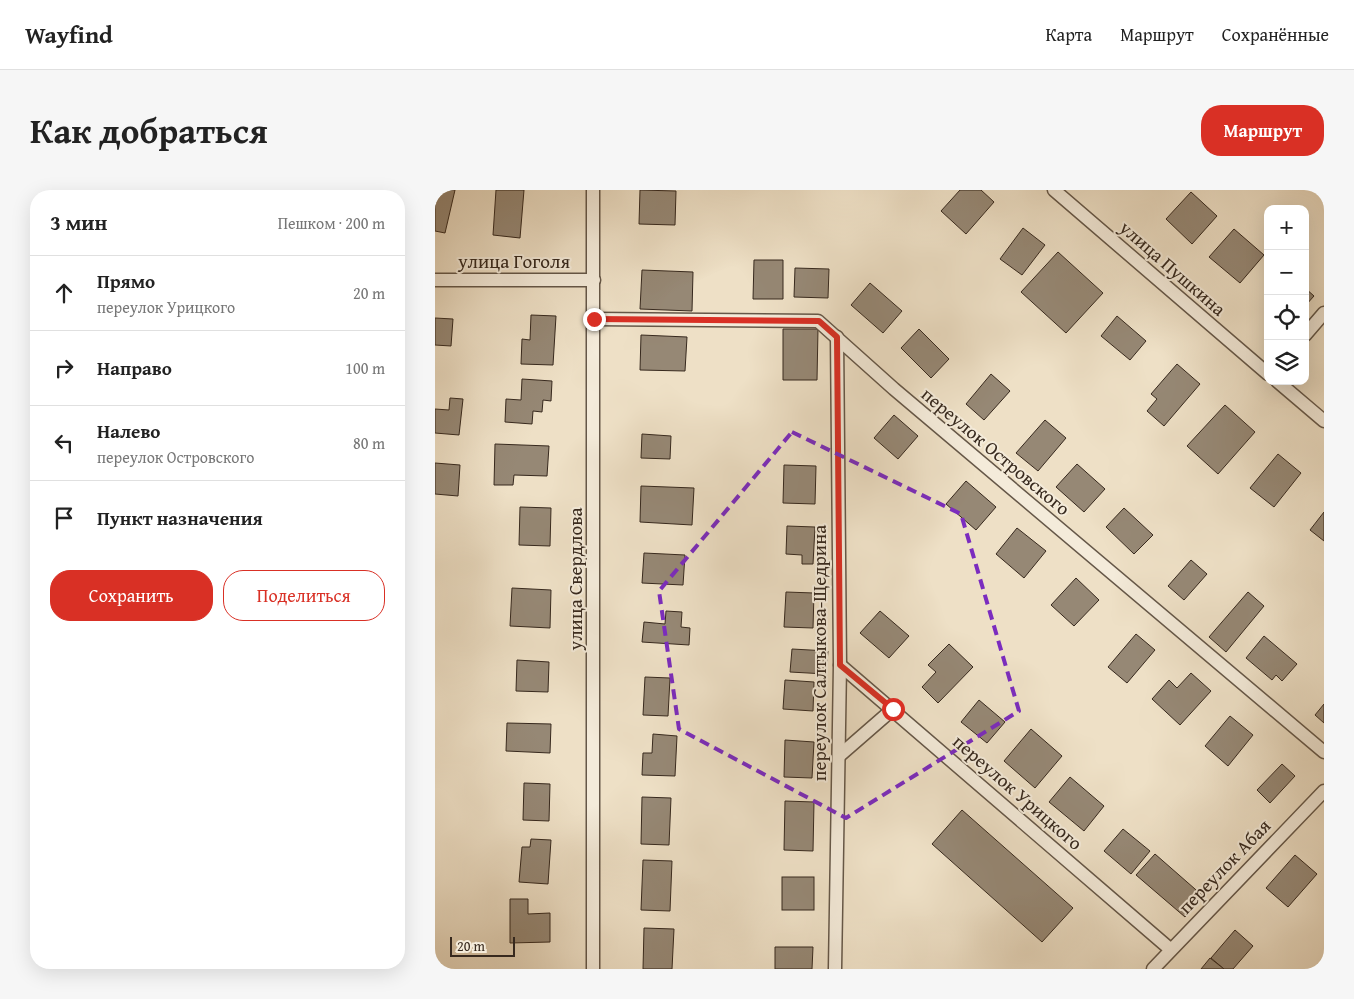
<!DOCTYPE html>
<html lang="ru">
<meta charset="utf-8">
<style>
body{margin:0;font-family:"Gentium Book Plus",serif;background:#f6f6f6;color:#222}
.controls{position:absolute;right:15px;top:15px;display:grid;overflow:hidden;border-radius:10px;box-shadow:0 5px 20px #0002}
.controls button{width:45px;height:45px;display:grid;place-items:center;padding:0;border:0;border-bottom:1px solid #e0e0e0;background:#fff;color:#222;font:25px sans-serif}
.scale{position:absolute;left:15px;bottom:12px;width:65px;box-sizing:border-box;padding-left:5px;border:2px solid #37291e;border-top:0;font-size:14px;line-height:18px;white-space:nowrap;color:#37291e;-webkit-text-stroke:4px #f4ebda;paint-order:stroke}
.stop{position:absolute;width:15px;height:15px;margin:-11px;border:4px solid #d93025;border-radius:50%;background:#fff}
.stop.end{background:#d93025;border-color:#fff;box-shadow:0 1px 5px #0008}
.list{margin:0;padding:0;list-style:none}
h2{display:flex;justify-content:space-between;align-items:center;height:65px;margin:0;padding:0 20px;font-size:21px}
h2 small{font-size:16px;font-weight:400;color:#767676}
.list li{display:grid;grid-template-columns:32px 1fr auto;gap:15px;align-items:center;box-sizing:border-box;height:75px;padding:0 20px;border-top:1px solid #e0e0e0}
.list b{display:block;font-size:19px;white-space:nowrap}
.list p{margin:0;font-size:16px;white-space:nowrap;color:#767676}
.list em{font-size:16px;font-style:normal;color:#767676}
.actions{display:flex;gap:10px;padding:15px 20px}
.actions a{flex:1;padding:11px 0;border:1px solid #d93025;border-radius:20px;text-align:center;font-size:18px;color:#d93025}
.actions .main{background:#d93025;color:#fff}
.icon{flex:none;width:28px;height:28px;fill:none;stroke:currentColor;stroke-width:2;stroke-linecap:round;stroke-linejoin:round}
.map{position:relative;flex:none;width:889px;height:779px;overflow:hidden;border-radius:20px}
header{display:flex;align-items:center;gap:30px;box-sizing:border-box;height:70px;padding:0 25px;background:#fff;border-bottom:1px solid #e0e0e0}
header strong{font-size:24px}
nav{display:flex;gap:28px;margin-inline-start:auto;font-size:18px}
.intro{display:flex;align-items:center;justify-content:space-between;box-sizing:border-box;height:120px;padding:0 30px}
h1{margin:0;font-size:35px}
.button{padding:12px 22px;border-radius:20px;background:#d93025;color:#fff;font-size:18px;font-weight:700}
main{display:flex;gap:30px;padding:0 30px}
aside{flex:1;background:#fff;border-radius:20px;box-shadow:0 5px 20px #0002}
.map>svg:first-child{display:block}
</style>
<header>
<strong>Wayfind</strong>
<nav><a>Карта</a><a>Маршрут</a><a>Сохранённые</a></nav>
</header>
<div class="intro"><h1>Как добраться</h1><a class="button">Маршрут</a></div>
<main>
<aside>
<h2>3 мин<small>Пешком · 200 m</small></h2>
<ul class="list">
<li><svg class="icon" aria-label="ahead" viewBox="0 0 24 24"><path d="M12 20V5M6 11l6-6 6 6"/></svg><div><b>Прямо</b><p>переулок Урицкого</p></div><em>20 m</em></li>
<li><svg class="icon" aria-label="right" viewBox="0 0 24 24"><path d="M7 20v-9h11M14 6l5 5-5 5"/></svg><div><b>Направо</b></div><em>100 m</em></li>
<li><svg class="icon" aria-label="left" viewBox="0 0 24 24"><path d="M17 20v-9H6M10 6l-5 5 5 5"/></svg><div><b>Налево</b><p>переулок Островского</p></div><em>80 m</em></li>
<li><svg class="icon" aria-label="arrive" viewBox="0 0 24 24"><path d="M6 21V4h12l-3 4 3 4H6"/></svg><div><b>Пункт назначения</b></div></li>
</ul>
<div class="actions"><a class="main">Сохранить</a><a>Поделиться</a></div>
</aside>
<div class="map">
<svg width="889" height="779" viewBox="0 0 889 779">
<rect width="100%" height="100%" fill="#eee0c6"/>
<filter id="stains"><feTurbulence type="fractalNoise" baseFrequency=".004" numOctaves="4"/><feColorMatrix values="0 0 0 0 .2 0 0 0 0 .09 0 0 0 0 .02 0 0 0 .5 -.17"/></filter>
<radialGradient id="worn" r=".72"><stop offset=".6" stop-color="#630" stop-opacity="0"/><stop offset="1" stop-color="#630" stop-opacity=".3"/></radialGradient>
<g fill="#968875" stroke="#37291e">
<polygon points="0,0 20,0 10,43 0,41"/>
<polygon points="61,0 89,0 85,48 58,45"/>
<polygon points="205,0 241,1 240,35 204,34"/>
<polygon points="525,0 546,0 559,12 531,44 506,21"/>
<polygon points="756,2 782,26 757,54 731,29"/>
<polygon points="588,38 610,55 587,85 565,69"/>
<polygon points="799,39 829,65 805,93 774,67"/>
<polygon points="623,62 668,103 631,143 586,102"/>
<polygon points="319,70 348,70 348,109 318,109"/>
<polygon points="360,78 394,79 393,108 359,107"/>
<polygon points="207,80 258,82 257,121 205,119"/>
<polygon points="435,93 467,121 448,143 416,115"/>
<polygon points="870,98 879,106 870,116"/>
<polygon points="96,125 121,126 118,175 86,174 87,149 95,150"/>
<polygon points="682,126 711,151 695,170 666,146"/>
<polygon points="0,128 18,129 16,156 0,155"/>
<polygon points="348,139 383,139 382,190 348,190"/>
<polygon points="484,139 514,169 496,188 466,158"/>
<polygon points="206,145 252,147 250,181 205,180"/>
<polygon points="742,174 765,194 729,236 712,221 722,209 716,204"/>
<polygon points="556,184 575,201 549,230 531,214"/>
<polygon points="87,189 117,191 116,211 108,210 107,222 98,221 97,234 70,232 71,209 86,210"/>
<polygon points="15,208 28,209 24,245 0,243 0,219 14,220"/>
<polygon points="790,215 820,242 783,284 752,256"/>
<polygon points="459,225 483,246 463,269 439,248"/>
<polygon points="610,230 631,248 603,281 581,263"/>
<polygon points="207,244 236,246 235,269 206,268"/>
<polygon points="60,254 114,256 112,286 79,285 78,295 59,295"/>
<polygon points="843,264 866,283 839,317 815,298"/>
<polygon points="0,273 25,275 23,306 0,304"/>
<polygon points="642,274 670,299 649,322 621,297"/>
<polygon points="349,275 381,276 380,314 348,313"/>
<polygon points="531,291 561,317 541,340 511,314"/>
<polygon points="206,296 259,298 257,335 205,332"/>
<polygon points="85,317 116,318 115,356 84,355"/>
<polygon points="689,318 718,345 699,364 671,337"/>
<polygon points="889,322 889,351 875,340"/>
<polygon points="352,336 380,337 378,374 367,374 367,365 351,364"/>
<polygon points="582,338 611,361 589,388 561,364"/>
<polygon points="209,363 250,365 248,395 207,393"/>
<polygon points="756,370 772,384 749,410 733,396"/>
<polygon points="641,388 664,410 639,436 616,415"/>
<polygon points="77,398 116,400 115,438 75,436"/>
<polygon points="351,402 379,403 378,438 349,437"/>
<polygon points="813,402 829,416 791,462 774,447"/>
<polygon points="231,421 247,422 246,437 255,438 254,455 207,452 209,432 230,434"/>
<polygon points="445,421 474,446 454,468 425,443"/>
<polygon points="701,444 720,460 692,493 673,477"/>
<polygon points="829,446 862,474 847,491 841,485 837,490 811,468"/>
<polygon points="514,454 538,477 503,513 487,497 501,482 493,475"/>
<polygon points="357,459 393,461 391,484 355,482"/>
<polygon points="82,470 114,472 113,502 81,501"/>
<polygon points="756,483 776,501 745,535 717,509 734,490 742,498"/>
<polygon points="210,487 235,488 233,526 208,525"/>
<polygon points="350,490 379,492 378,521 348,519"/>
<polygon points="544,510 570,532 552,553 526,532"/>
<polygon points="889,514 889,533 880,525"/>
<polygon points="795,526 818,545 793,576 770,556"/>
<polygon points="72,533 116,534 115,563 71,561"/>
<polygon points="596,539 627,566 600,598 569,571"/>
<polygon points="218,544 242,546 240,586 207,585 208,563 217,563"/>
<polygon points="350,550 379,552 377,588 349,587"/>
<polygon points="847,574 860,586 835,613 822,600"/>
<polygon points="635,587 669,616 649,641 614,612"/>
<polygon points="89,593 115,594 114,631 88,630"/>
<polygon points="207,607 236,608 234,655 206,654"/>
<polygon points="350,611 379,612 378,661 349,660"/>
<polygon points="527,620 638,718 607,752 497,654"/>
<polygon points="688,639 715,661 696,684 669,661"/>
<polygon points="96,649 116,650 113,694 84,692 87,657 95,657"/>
<polygon points="720,664 768,706 750,727 701,685"/>
<polygon points="860,665 882,684 853,717 831,698"/>
<polygon points="208,670 237,671 235,721 206,720"/>
<rect x="347" y="687" width="32" height="33"/>
<polygon points="75,709 93,709 93,724 115,723 115,752 75,753"/>
<polygon points="209,738 239,739 237,779 208,779"/>
<polygon points="800,740 818,756 798,779 789,779 776,768"/>
<polygon points="340,757 378,757 377,779 340,779"/>
<polygon points="775,768 789,779 766,779"/>
</g>
<g fill="none" stroke-linecap="round" stroke-linejoin="round">
<defs>
<g id="service">
<polyline points="158,0 158,779"/>
<polyline points="619,0 833,184"/>
<polyline points="0,90 159,90"/>
<polyline points="159,129 383,131 459,199 889,562"/>
<polyline points="870,145 889,123"/>
<polyline points="842,191 889,231"/>
<polyline points="405,475 735,759"/>
<polyline points="404,566 458,519"/>
<polyline points="400,779 405,475 402,147"/>
<polyline points="718,779 889,601"/>
</g>
</defs>
<use href="#service" stroke="#655748" stroke-width="15"/>
<use href="#service" stroke="#f4ebda" stroke-width="12"/>
</g>
<g fill="none" stroke-linecap="round" stroke-linejoin="round">
<polyline stroke="#d93025" stroke-width="6" points="159,129 384,131 402,147 405,475 458,519"/>
</g>
<path fill="none" stroke="#7b2cbf" stroke-width="4" stroke-dasharray="10 6" stroke-linejoin="round" d="M 357,242 L 526,324 L 584,521 L 411,628 L 244,539 L 224,401 Z"/>
<g text-anchor="middle" dominant-baseline="central" stroke-width="4" stroke-linejoin="round" paint-order="stroke">
<g font-size="19" fill="#37291e" stroke="#f4ebda">
<text x="79" y="71">улица Гоголя</text>
<text transform="translate(738 78) rotate(41)">улица Пушкина</text>
<text transform="translate(561 261) rotate(40)">переулок Островского</text>
<text transform="translate(140 389) rotate(-90)">улица Свердлова</text>
<text transform="translate(384 463) rotate(-90)">переулок Салтыкова-Щедрина</text>
<text transform="translate(583 602) rotate(41)">переулок Урицкого</text>
<text transform="translate(789 676) rotate(-46)">переулок Абая</text>
</g>
</g>
<rect width="100%" height="100%" filter="url(#stains)"/>
<rect width="100%" height="100%" fill="url(#worn)"/>
</svg>
<div class="controls">
<button>+</button>
<button>−</button>
<button><svg class="icon" aria-label="locate" viewBox="0 0 24 24"><circle cx="12" cy="12" r="6"/><path d="M12 2v4M12 18v4M2 12h4M18 12h4"/></svg></button>
<button><svg class="icon" aria-label="layers" viewBox="0 0 24 24"><path d="M12 4l9 5-9 5-9-5zM3 14l9 5 9-5"/></svg></button>
</div>
<div class="scale">20 m</div>
<div class="stop" style="left:458px;top:519px"></div>
<div class="stop end" style="left:159px;top:129px"></div>
</div>
</main>
